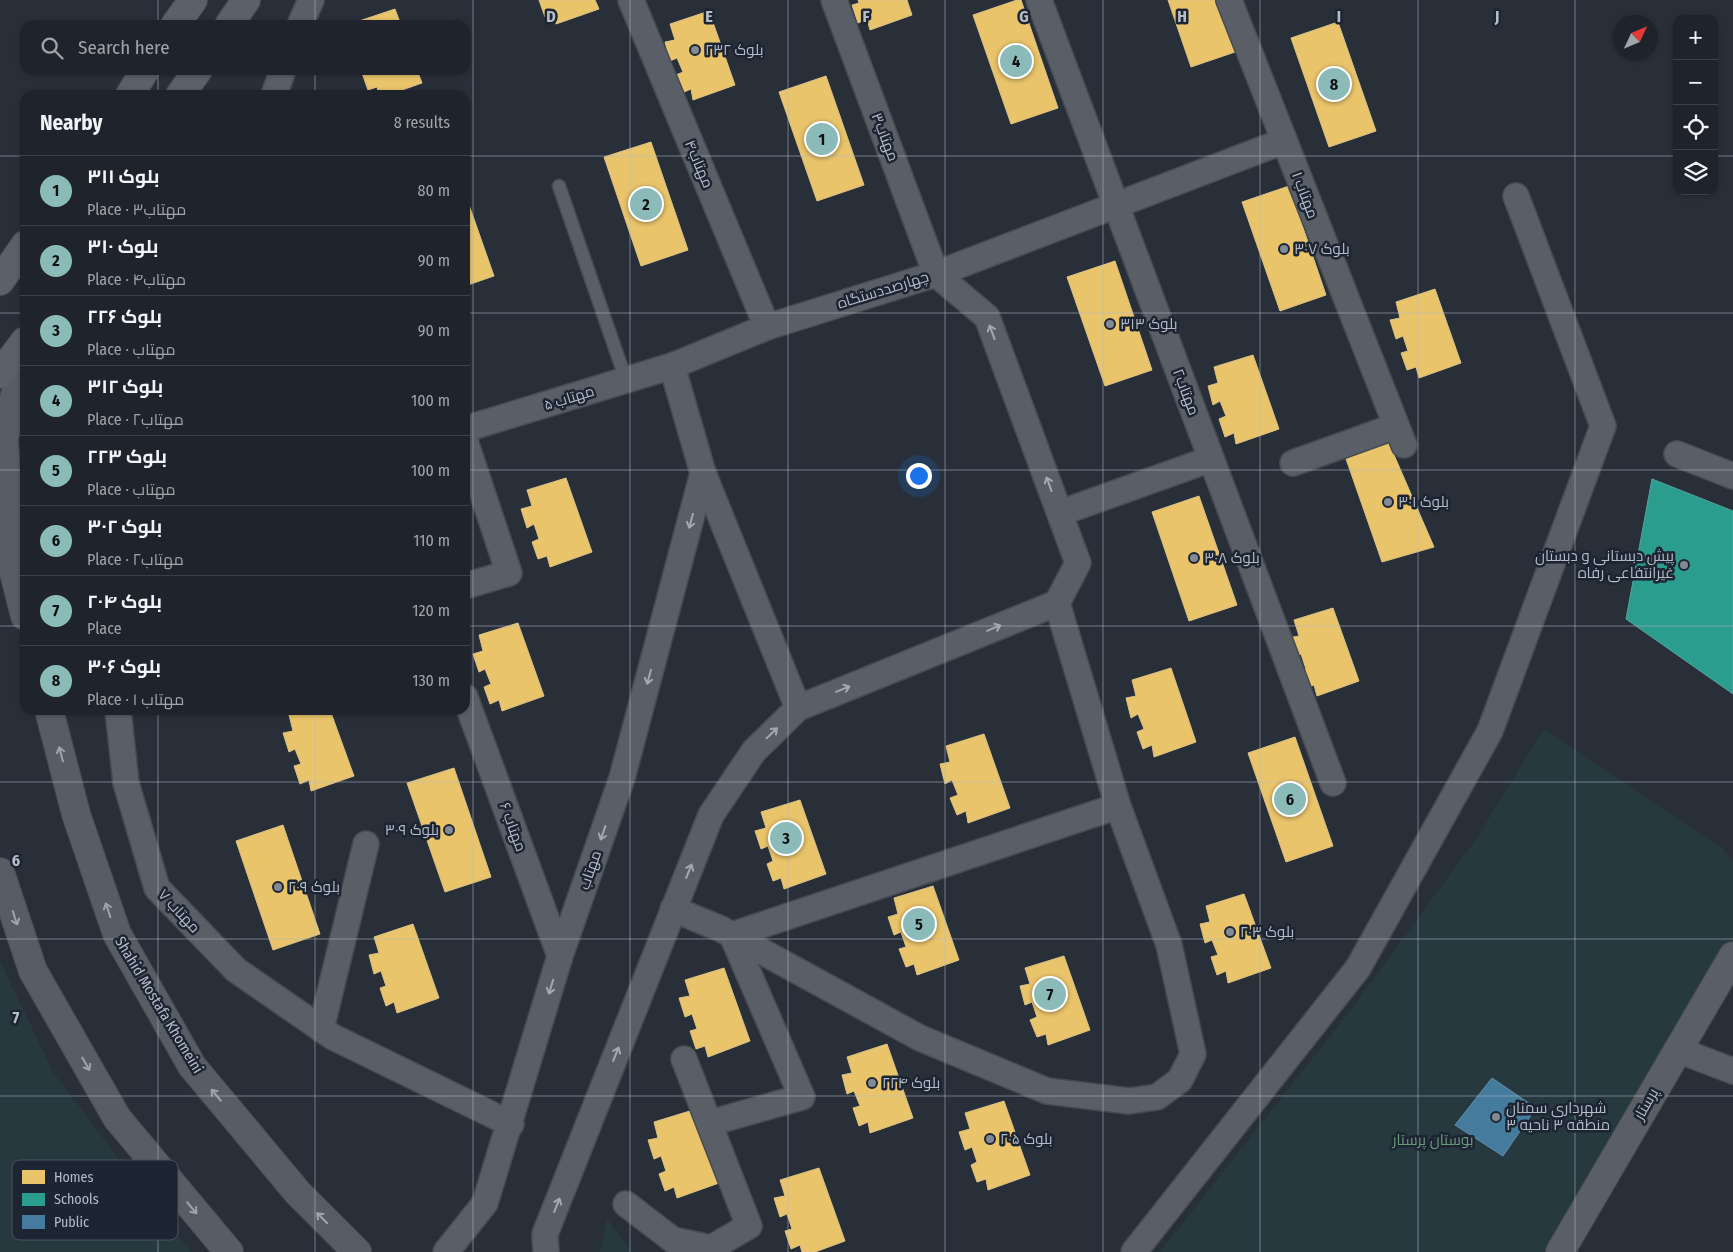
<!DOCTYPE html>
<meta charset="utf-8">
<style>
body{margin:0;font-family:"Fira Sans Condensed",Cairo,sans-serif;background:#2c2f37;color:#f1f3f6}
.controls{position:absolute;right:15px;top:15px;display:grid;overflow:hidden;border-radius:10px;box-shadow:0 1px 4px #0004}
.controls button{width:45px;height:45px;display:grid;place-items:center;padding:0;border:0;border-bottom:1px solid #3c4047;background:#1f232b;color:#f1f3f6;font:25px sans-serif}
.compass{position:absolute;left:1613px;top:15px;width:45px;height:45px;border-radius:50%;background:#1f232b;box-shadow:0 1px 4px #0004;rotate:46deg}
.you{position:absolute;left:918px;top:475px;width:18px;height:18px;margin:-12px;border:4px solid #fff;border-radius:50%;background:#1a73e8;box-shadow:0 0 0 8px #1a73e833}
.badge{display:grid;place-items:center;width:32px;height:32px;border-radius:50%;background:#8bbbb9;color:#111;font-size:16px;font-weight:700}
.pin{position:absolute;translate:-50% -50%;border:2px solid #fff;box-shadow:0 1px 5px #0006}
.list{margin:0;padding:0;list-style:none}
h2{display:flex;justify-content:space-between;align-items:center;height:65px;margin:0;padding:0 20px;font-size:21px}
h2 small{font-size:16px;font-weight:400;color:#a1a4a9}
.list li{display:grid;grid-template-columns:32px 1fr auto;gap:15px;align-items:center;box-sizing:border-box;height:70px;padding:0 20px;border-top:1px solid #3c4047}
.list b{display:block;font-size:19px;white-space:nowrap}
.list p{margin:0;font-size:16px;white-space:nowrap;color:#a1a4a9}
.list em{font-size:16px;font-style:normal;color:#a1a4a9}
.icon{flex:none;width:28px;height:28px;fill:none;stroke:currentColor;stroke-width:2;stroke-linecap:round;stroke-linejoin:round}
.map{position:relative;flex:none;width:1733px;height:1252px;overflow:hidden}
.search{position:absolute;background:#1f232b;box-shadow:0 1px 4px #0004;left:20px;top:20px;width:450px;height:55px;display:flex;align-items:center;gap:12px;box-sizing:border-box;padding:0 18px;border-radius:15px;color:#a1a4a9;font-size:19px}
.panel{position:absolute;background:#1f232b;box-shadow:0 1px 4px #0004;left:20px;top:90px;width:450px;height:625px;border-radius:15px}
.map>svg:first-child{display:block}
</style>
<div class="map">
<svg width="1733" height="1252" viewBox="0 0 1733 1252">
<rect width="100%" height="100%" fill="#292f39"/>
<g fill="#26393f">
<polygon points="1544,729 1723,849 1733,861 1733,956 1560,1252 1160,1252 1353,1007 1476,839"/>
<polygon points="0,961 53,1072 174,1232 192,1252 0,1252"/>
<polygon points="607,1219 632,1252 600,1252"/>
</g>
<g fill="#e9c46a" stroke="#d9c186">
<polygon points="539,0 595,0 599,9 556,24 554,13 545,17"/>
<polygon points="858,0 907,0 912,15 870,30 867,19 858,23 852,5 859,3"/>
<polygon points="1017,0 1021,0 1058,108 1011,124 973,15"/>
<polygon points="1168,0 1220,0 1238,51 1191,67"/>
<polygon points="395,9 401,25 357,25 356,22"/>
<polygon points="709,11 735,85 693,100 691,89 682,93 676,75 683,72 677,58 670,61 665,42 675,40 670,24"/>
<polygon points="1338,22 1376,131 1329,147 1291,38"/>
<polygon points="368,70 417,70 422,83 388,95 379,95 377,87 368,90 362,73"/>
<polygon points="826,76 864,185 817,201 779,92"/>
<polygon points="651,142 688,250 641,266 604,157"/>
<polygon points="1289,186 1326,295 1280,311 1242,202"/>
<polygon points="468,202 494,276 465,286 465,203"/>
<polygon points="1115,261 1152,370 1105,386 1067,277"/>
<polygon points="1435,289 1461,363 1419,378 1416,367 1407,370 1401,353 1408,351 1403,336 1396,339 1390,320 1400,318 1396,302"/>
<polygon points="1253,355 1279,429 1236,444 1234,433 1225,437 1219,419 1226,416 1220,401 1213,405 1208,386 1218,383 1214,367"/>
<polygon points="1388,441 1434,547 1382,562 1345,456"/>
<polygon points="566,478 592,552 550,567 547,556 538,559 532,542 539,539 534,524 527,528 521,509 532,506 527,490"/>
<polygon points="1199,496 1237,605 1189,621 1152,512"/>
<polygon points="1333,608 1359,681 1317,696 1314,685 1305,689 1299,671 1306,669 1301,654 1294,657 1288,638 1299,636 1294,620"/>
<polygon points="518,623 544,696 502,711 499,700 490,704 484,687 491,684 485,669 479,672 473,654 483,651 479,635"/>
<polygon points="1171,668 1196,742 1154,757 1152,745 1143,749 1137,732 1144,729 1138,714 1131,718 1126,698 1136,696 1132,680"/>
<polygon points="304,710 330,710 354,776 311,791 309,780 300,784 294,766 301,764 295,749 289,752 283,733 293,731 289,715"/>
<polygon points="984,734 1010,808 968,823 966,811 957,815 950,798 958,795 952,780 945,784 940,764 950,762 946,746"/>
<polygon points="1295,737 1333,846 1286,862 1248,753"/>
<polygon points="454,768 491,877 445,892 407,783"/>
<polygon points="800,800 826,874 784,889 781,878 773,881 767,864 773,861 768,846 761,849 755,831 766,828 761,812"/>
<polygon points="283,825 320,934 273,950 236,841"/>
<polygon points="933,886 959,960 917,975 914,964 906,967 899,949 906,947 901,932 894,935 888,917 898,914 894,898"/>
<polygon points="1244,894 1271,968 1228,983 1226,971 1217,975 1211,957 1218,955 1212,940 1205,943 1200,924 1210,922 1206,906"/>
<polygon points="413,924 439,998 397,1013 394,1002 386,1006 380,988 386,986 381,971 374,974 369,955 379,953 374,937"/>
<polygon points="1064,956 1090,1030 1048,1045 1046,1034 1037,1037 1030,1020 1037,1017 1032,1002 1025,1005 1020,986 1030,984 1025,968"/>
<polygon points="724,968 750,1041 708,1057 705,1046 696,1049 690,1031 697,1029 692,1014 685,1017 679,998 690,996 685,980"/>
<polygon points="887,1044 913,1118 870,1133 868,1122 859,1126 853,1108 860,1106 854,1091 847,1094 842,1075 852,1073 847,1057"/>
<polygon points="1004,1101 1030,1175 988,1190 986,1179 977,1182 971,1165 977,1162 972,1147 965,1150 959,1132 970,1129 965,1113"/>
<polygon points="693,1110 719,1183 677,1198 674,1187 665,1191 659,1174 666,1171 661,1156 654,1159 648,1140 658,1138 654,1122"/>
<polygon points="819,1168 845,1241 815,1252 802,1252 800,1245 791,1249 785,1231 792,1229 787,1214 780,1217 774,1198 785,1196 780,1180"/>
</g>
<polygon fill="#2a9d8f" stroke="#53a6a0" points="1652,479 1733,511 1733,694 1626,619"/>
<polygon fill="#457b9d" stroke="#668eaa" points="1492,1078 1536,1108 1503,1156 1455,1125"/>
<g fill="none" stroke-linecap="round" stroke-linejoin="round">
<defs>
<polyline id="service" points="559,186 626,380"/>
<g id="minor">
<polyline points="631,0 767,327"/>
<polyline points="834,0 936,274 1284,141"/>
<polyline points="1039,0 1333,783"/>
<polyline points="1229,0 1404,445"/>
<polyline points="300,25 311,0"/>
<polyline points="274,95 283,70"/>
<polyline points="465,429 672,366"/>
<polyline points="465,441 509,573 465,586"/>
<polyline points="1677,454 1733,476"/>
<polyline points="1293,463 1396,426"/>
<polyline points="1060,513 1211,459"/>
<polyline points="465,697 560,956"/>
<polyline points="118,710 126,783 157,888 236,970 333,1037 511,1124"/>
<polyline points="673,909 721,929 920,1038 1047,1091 1129,1101 1157,1097 1180,1080 1193,1054 1169,945 1118,806 1057,603"/>
<polyline points="321,1029 366,844"/>
<polyline points="1678,1050 1733,1071"/>
<polyline points="710,1123 802,1097 732,935 1118,806"/>
<polyline points="626,1204 673,1240 711,1248 749,1226 684,1059"/>
<polyline points="446,1252 485,1203 560,956 622,778 703,473"/>
<polyline points="546,1252 545,1234 711,815 754,751 798,708 1057,603 1078,563 987,317 936,274 767,327 672,366 703,473 798,708"/>
<polyline points="1134,1252 1358,968 1490,731 1603,426 1516,196"/>
</g>
<polyline id="tertiary" points="1560,1252 1733,956"/>
<g id="secondary">
<polyline points="25,356 4,438 11,561 25,616"/>
<polyline points="49,710 76,814 117,934 192,1066 298,1193 357,1252"/>
<polyline points="0,872 33,971 117,1118 229,1252"/>
</g>
<g id="primary">
<polyline points="175,25 193,0"/>
<polyline points="229,25 246,0"/>
<polyline points="130,95 145,70"/>
<polyline points="180,95 198,70"/>
<polyline points="0,281 25,245"/>
<polyline points="0,374 25,341"/>
</g>
</defs>
<use href="#service" stroke="#464a52" stroke-width="15"/>
<use href="#minor" stroke="#464a52" stroke-width="28"/>
<use href="#tertiary" stroke="#464a52" stroke-width="30"/>
<use href="#secondary" stroke="#464a52" stroke-width="30"/>
<use href="#primary" stroke="#474c55" stroke-width="30"/>
<use href="#service" stroke="#5a5e66" stroke-width="12"/>
<use href="#minor" stroke="#5a5e66" stroke-width="25"/>
<use href="#tertiary" stroke="#5a5e66" stroke-width="28"/>
<use href="#secondary" stroke="#585c64" stroke-width="28"/>
<use href="#primary" stroke="#5c6068" stroke-width="28"/>
</g>
<defs><path id="oneway-shaft" d="M-6 0H5M1.5-3L5.5 0L1.5 3" fill="none" stroke-width="1.6" stroke-linecap="round" stroke-linejoin="round" transform="scale(1.25)"/></defs>
<g stroke="#a2a8b5">
<use href="#oneway-shaft" transform="translate(992 332) rotate(-110)"/>
<use href="#oneway-shaft" transform="translate(1049 484) rotate(-110)"/>
<use href="#oneway-shaft" transform="translate(691 521) rotate(105)"/>
<use href="#oneway-shaft" transform="translate(994 628) rotate(-22)"/>
<use href="#oneway-shaft" transform="translate(649 677) rotate(105)"/>
<use href="#oneway-shaft" transform="translate(843 689) rotate(-22)"/>
<use href="#oneway-shaft" transform="translate(772 733) rotate(-44)"/>
<use href="#oneway-shaft" transform="translate(603 833) rotate(109)"/>
<use href="#oneway-shaft" transform="translate(689 871) rotate(-68)"/>
<use href="#oneway-shaft" transform="translate(551 987) rotate(107)"/>
<use href="#oneway-shaft" transform="translate(616 1054) rotate(-68)"/>
<use href="#oneway-shaft" transform="translate(557 1205) rotate(-68)"/>
</g>
<g stroke="#9da3b0">
<use href="#oneway-shaft" transform="translate(61 754) rotate(-105)"/>
<use href="#oneway-shaft" transform="translate(108 910) rotate(-109)"/>
<use href="#oneway-shaft" transform="translate(15 918) rotate(72)"/>
<use href="#oneway-shaft" transform="translate(86 1064) rotate(60)"/>
<use href="#oneway-shaft" transform="translate(216 1095) rotate(-130)"/>
<use href="#oneway-shaft" transform="translate(192 1208) rotate(50)"/>
<use href="#oneway-shaft" transform="translate(322 1218) rotate(-135)"/>
</g>
<path fill="none" stroke="#b4bbc9" stroke-width="1" stroke-opacity="0.55" d="M 158,0 L 158,25M 315,0 L 315,25M 473,0 L 473,1252M 630,0 L 630,1252M 788,0 L 788,1252M 945,0 L 945,1252M 1103,0 L 1103,1252M 1260,0 L 1260,1252M 1418,0 L 1418,1252M 1575,0 L 1575,1252M 158,70 L 158,95M 315,70 L 315,95M 0,156 L 25,156M 465,156 L 1677,156M 1714,156 L 1733,156M 0,313 L 25,313M 465,313 L 1733,313M 0,470 L 25,470M 465,470 L 1733,470M 0,626 L 25,626M 465,626 L 1733,626M 158,710 L 158,1252M 315,710 L 315,1252M 0,782 L 1733,782M 0,939 L 1733,939M 0,1096 L 1733,1096"/>
<g fill="#838a97" stroke="#1d2533" stroke-width="2">
<circle cx="695" cy="50" r="5"/>
<circle cx="1284" cy="249" r="5"/>
<circle cx="1110" cy="324" r="5"/>
<circle cx="1388" cy="502" r="5"/>
<circle cx="1194" cy="558" r="5"/>
<circle cx="1684" cy="565" r="5"/>
<circle cx="449" cy="830" r="5"/>
<circle cx="278" cy="887" r="5"/>
<circle cx="1230" cy="932" r="5"/>
<circle cx="872" cy="1083" r="5"/>
<circle cx="1496" cy="1117" r="5"/>
<circle cx="990" cy="1139" r="5"/>
</g>
<g text-anchor="middle" dominant-baseline="central" stroke-width="5" stroke-linejoin="round" paint-order="stroke">
<g font-size="15" fill="#b4bbc9" stroke="#1d2533" text-anchor="start">
<text x="705" y="50">بلوک ۲۳۲</text>
<text x="1294" y="249">بلوک ۳۰۷</text>
<text x="1120" y="324">بلوک ۳۱۳</text>
<text x="1398" y="502">بلوک ۳۰۱</text>
<text x="1674" y="556" text-anchor="end">پیش دبستانی و دبستان<tspan x="1674" dy="17">غیرانتفاعی رفاه</tspan></text>
<text x="1204" y="558">بلوک ۳۰۸</text>
<text x="439" y="830" text-anchor="end">بلوک ۳۰۹</text>
<text x="288" y="887">بلوک ۲۰۹</text>
<text x="1240" y="932">بلوک ۲۰۳</text>
<text x="882" y="1083">بلوک ۲۲۴</text>
<text x="1506" y="1108">شهرداری سمنان<tspan x="1506" dy="17">منطقه ۳ ناحیه ۳</tspan></text>
<text x="1000" y="1139">بلوک ۲۰۵</text>
</g>
<g font-size="15" fill="#b4bbc9" stroke="#1d2533">
<text transform="translate(885 137) rotate(69)">مهتاب۳</text>
<text transform="translate(699 164) rotate(67)">مهتاب۴</text>
<text transform="translate(1305 195) rotate(69)">مهتاب ۱</text>
<text transform="translate(883 290) rotate(-17)">چهارصددستگاه</text>
<text transform="translate(1186 392) rotate(69)">مهتاب۲</text>
<text transform="translate(569 398) rotate(-17)">مهتاب ۵</text>
<text transform="translate(513 827) rotate(70)">مهتاب ۶</text>
<text transform="translate(590 870) rotate(-71)">مهتاب</text>
<text transform="translate(179 911) rotate(47)">مهتاب ۷</text>
<text transform="translate(159 1005) rotate(59)">Shahid Mostafa Khomeini</text>
<text transform="translate(1646 1104) rotate(-60)">پرستار</text>
</g>
<g font-size="15" fill="#6a9b78" stroke="#1d2533">
<text x="1433" y="1140">بوستان پرستار</text>
</g>
</g>
<rect x="12" y="1160" width="166" height="80" rx="8" fill="#1d2533" stroke="#4a5260" stroke-width="1"/>
<rect x="22" y="1170" width="23" height="14" fill="#e9c46a"/>
<rect x="22" y="1193" width="23" height="13" fill="#2a9d8f"/>
<rect x="22" y="1215" width="23" height="14" fill="#457b9d"/>
<g font-size="14" fill="#b4bbc9">
<text x="54" y="1182">Homes</text>
<text x="54" y="1204">Schools</text>
<text x="54" y="1227">Public</text>
</g>
<g font-size="16" text-anchor="middle" font-weight="bold" fill="#b4bbc9" stroke="#1d2533" stroke-width="5" stroke-linejoin="round" paint-order="stroke">
<text x="551" y="22">D</text>
<text x="709" y="22">E</text>
<text x="866" y="22">F</text>
<text x="1024" y="22">G</text>
<text x="1182" y="22">H</text>
<text x="1339" y="22">I</text>
<text x="1497" y="22">J</text>
<text x="16" y="866">6</text>
<text x="16" y="1023">7</text>
</g>
</svg>
<div class="controls">
<button>+</button>
<button>−</button>
<button><svg class="icon" aria-label="locate" viewBox="0 0 24 24"><circle cx="12" cy="12" r="6"/><path d="M12 2v4M12 18v4M2 12h4M18 12h4"/></svg></button>
<button><svg class="icon" aria-label="layers" viewBox="0 0 24 24"><path d="M12 4l9 5-9 5-9-5zM3 14l9 5 9-5"/></svg></button>
</div>
<svg class="compass" viewBox="-18 -18 36 36"><path d="M0-13l5 13h-10z" fill="#e53935"/><path d="M0 13l5-13h-10z" fill="#a1a4a9"/></svg>
<div class="you"></div>
<div class="pin badge" style="left:822px;top:139px">1</div>
<div class="pin badge" style="left:646px;top:204px">2</div>
<div class="pin badge" style="left:786px;top:838px">3</div>
<div class="pin badge" style="left:1016px;top:61px">4</div>
<div class="pin badge" style="left:919px;top:924px">5</div>
<div class="pin badge" style="left:1290px;top:799px">6</div>
<div class="pin badge" style="left:1050px;top:994px">7</div>
<div class="pin badge" style="left:1334px;top:84px">8</div>
<div class="search"><svg class="icon" aria-label="search" viewBox="0 0 24 24"><circle cx="10" cy="10" r="6"/><path d="M15 15l6 6"/></svg>Search here</div>
<section class="panel">
<h2>Nearby<small>8 results</small></h2>
<ul class="list">
<li><span class="badge">1</span><div><b>بلوک ۳۱۱</b><p>Place · مهتاب۳</p></div><em>80 m</em></li>
<li><span class="badge">2</span><div><b>بلوک ۳۱۰</b><p>Place · مهتاب۴</p></div><em>90 m</em></li>
<li><span class="badge">3</span><div><b>بلوک ۲۲۶</b><p>Place · مهتاب</p></div><em>90 m</em></li>
<li><span class="badge">4</span><div><b>بلوک ۳۱۲</b><p>Place · مهتاب۲</p></div><em>100 m</em></li>
<li><span class="badge">5</span><div><b>بلوک ۲۲۳</b><p>Place · مهتاب</p></div><em>100 m</em></li>
<li><span class="badge">6</span><div><b>بلوک ۳۰۲</b><p>Place · مهتاب۲</p></div><em>110 m</em></li>
<li><span class="badge">7</span><div><b>بلوک ۲۰۴</b><p>Place</p></div><em>120 m</em></li>
<li><span class="badge">8</span><div><b>بلوک ۳۰۶</b><p>Place · مهتاب ۱</p></div><em>130 m</em></li>
</ul>
</section>
</div>
